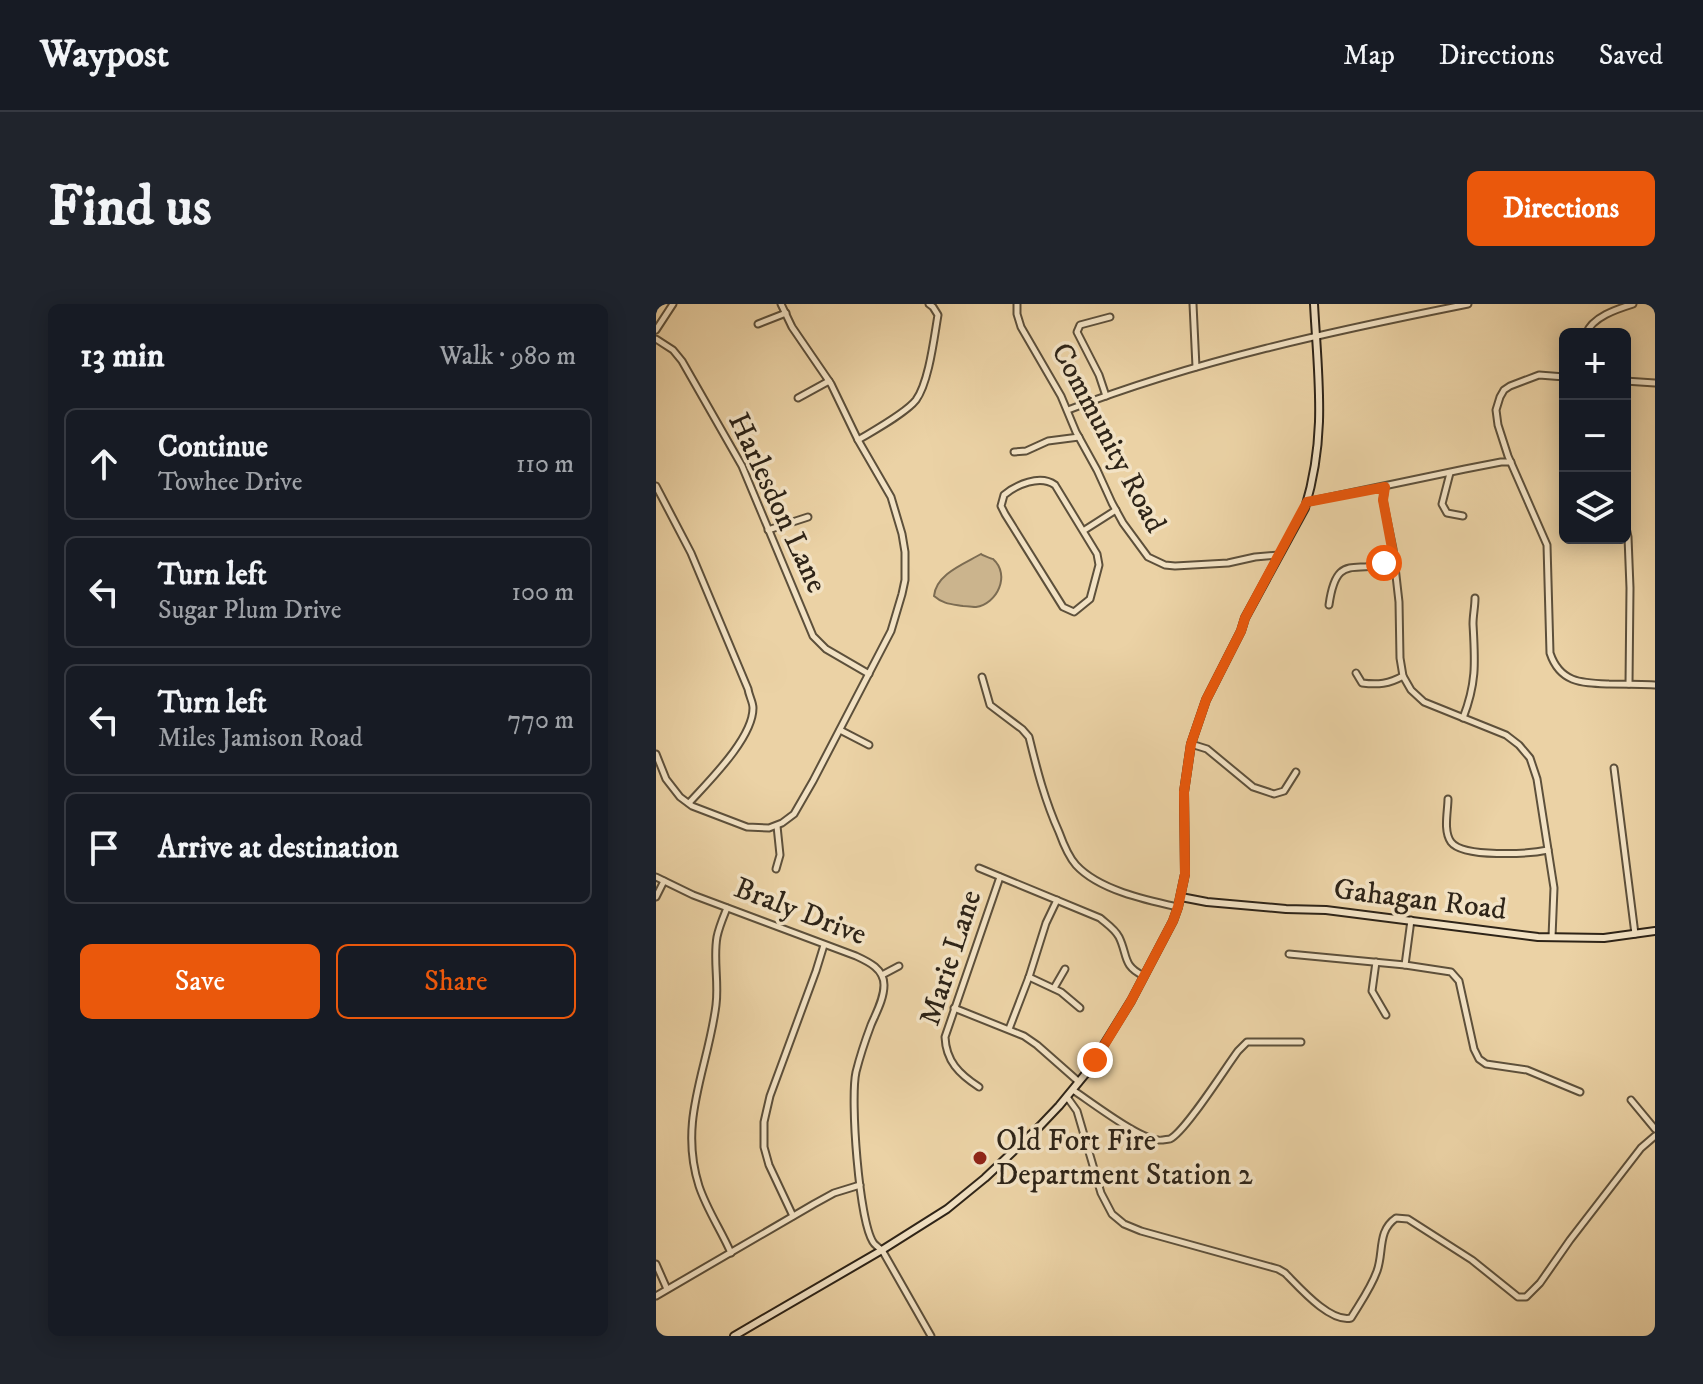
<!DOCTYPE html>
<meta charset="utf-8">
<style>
body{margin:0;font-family:"IM FELL DW Pica",serif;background:#20242c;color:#f1f3f6}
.controls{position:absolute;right:24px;top:24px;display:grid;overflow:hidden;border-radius:12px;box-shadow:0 4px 20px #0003}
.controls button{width:72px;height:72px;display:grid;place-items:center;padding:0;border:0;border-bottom:2px solid #363941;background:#171b24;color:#f1f3f6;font:40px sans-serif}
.stop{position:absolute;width:24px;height:24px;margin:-18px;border:6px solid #ea580c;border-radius:50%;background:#fff}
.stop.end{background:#ea580c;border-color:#fff;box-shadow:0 2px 8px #0008}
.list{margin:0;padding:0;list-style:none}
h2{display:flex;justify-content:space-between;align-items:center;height:104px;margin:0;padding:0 32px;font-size:34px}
h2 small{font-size:26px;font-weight:400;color:#9ea1a6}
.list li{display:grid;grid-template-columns:52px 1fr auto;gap:24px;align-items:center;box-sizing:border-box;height:112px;margin:0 16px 16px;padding:0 16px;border:2px solid #363941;border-radius:12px}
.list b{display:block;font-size:30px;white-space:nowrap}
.list p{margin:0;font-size:26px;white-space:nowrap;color:#9ea1a6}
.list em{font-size:26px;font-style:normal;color:#9ea1a6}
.actions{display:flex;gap:16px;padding:24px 32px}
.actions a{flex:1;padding:18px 0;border:2px solid #ea580c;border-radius:12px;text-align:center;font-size:28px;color:#ea580c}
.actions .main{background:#ea580c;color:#fff}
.icon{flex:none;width:44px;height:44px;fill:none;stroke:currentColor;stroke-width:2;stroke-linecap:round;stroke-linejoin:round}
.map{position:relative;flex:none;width:999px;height:1032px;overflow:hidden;border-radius:12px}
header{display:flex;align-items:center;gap:48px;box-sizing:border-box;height:112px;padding:0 40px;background:#171b24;border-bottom:2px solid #363941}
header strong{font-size:38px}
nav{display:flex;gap:44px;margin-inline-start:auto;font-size:28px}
.intro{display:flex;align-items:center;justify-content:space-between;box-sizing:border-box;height:192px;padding:0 48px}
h1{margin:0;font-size:56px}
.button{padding:20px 36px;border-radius:12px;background:#ea580c;color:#fff;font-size:28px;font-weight:700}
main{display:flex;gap:48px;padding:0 48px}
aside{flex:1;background:#171b24;border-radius:12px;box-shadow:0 4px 20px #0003}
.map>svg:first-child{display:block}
</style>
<header>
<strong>Waypost</strong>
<nav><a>Map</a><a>Directions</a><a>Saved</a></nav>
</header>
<div class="intro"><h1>Find us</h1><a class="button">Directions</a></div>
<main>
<aside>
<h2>13 min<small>Walk · 980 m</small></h2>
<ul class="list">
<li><svg class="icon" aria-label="ahead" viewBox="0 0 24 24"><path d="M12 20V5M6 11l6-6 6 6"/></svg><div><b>Continue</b><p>Towhee Drive</p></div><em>110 m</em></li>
<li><svg class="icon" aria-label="left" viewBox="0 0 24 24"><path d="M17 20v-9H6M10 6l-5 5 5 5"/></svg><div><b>Turn left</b><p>Sugar Plum Drive</p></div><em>100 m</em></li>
<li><svg class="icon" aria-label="left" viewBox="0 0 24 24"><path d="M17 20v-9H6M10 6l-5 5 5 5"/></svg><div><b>Turn left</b><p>Miles Jamison Road</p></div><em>770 m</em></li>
<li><svg class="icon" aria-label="arrive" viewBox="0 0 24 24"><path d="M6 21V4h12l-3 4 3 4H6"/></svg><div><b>Arrive at destination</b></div></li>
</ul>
<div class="actions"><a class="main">Save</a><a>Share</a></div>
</aside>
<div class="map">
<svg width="999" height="1032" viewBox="0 0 999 1032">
<rect width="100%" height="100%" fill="#ebd2a5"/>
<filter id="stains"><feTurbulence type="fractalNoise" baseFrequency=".0025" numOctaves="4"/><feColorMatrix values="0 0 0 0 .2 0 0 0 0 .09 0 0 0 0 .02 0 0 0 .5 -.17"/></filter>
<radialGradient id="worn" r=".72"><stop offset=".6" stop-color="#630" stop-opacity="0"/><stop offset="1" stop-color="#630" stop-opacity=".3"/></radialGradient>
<path fill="#cbb48d" stroke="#7c6c52" stroke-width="2" d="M 325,250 C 326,251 336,255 337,255 C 355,271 341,300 320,303 C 318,303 309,302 307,302 C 295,300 287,300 278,292 C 280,270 308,260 325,250 Z"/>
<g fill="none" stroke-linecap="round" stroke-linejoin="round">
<defs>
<g id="street">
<polyline points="361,0 361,10 365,23 405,92 420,128 441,166 456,199 467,219 492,253 509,261 519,262 572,259 599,253 623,251"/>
<polyline points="537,0 540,63"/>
<polyline points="102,20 130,9"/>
<polyline points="0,26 17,0"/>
<path d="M 930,30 C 936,13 961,5 977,0"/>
<polyline points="0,35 17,46 26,57 86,162 157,332 170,345 213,370"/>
<path d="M 909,73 L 883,71 L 854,82 L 848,86 L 844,93 L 840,106 L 842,121 L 852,152 L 891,241 L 894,349 C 904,379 926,379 953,380 C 968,380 984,380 999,381"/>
<polyline points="969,77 999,79"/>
<polyline points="450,92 443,71 421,28 424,21 454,13"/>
<polyline points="142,94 173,77"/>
<path d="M 412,106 C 541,56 677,27 812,0"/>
<path d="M 202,136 C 217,127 250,109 260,96 C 273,78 278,34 282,11 L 277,3 L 273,0"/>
<polyline points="358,148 370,147 392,137 423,133"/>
<polyline points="794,169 786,200 791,209 807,212"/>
<path d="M 0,182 L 35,249 L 92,385 C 93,392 97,398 97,404 C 97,434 53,477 33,499"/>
<polyline points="729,183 727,196 737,245 743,298 744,354 747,372 755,386 768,398 850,431 863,441 874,454 881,475 898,584 896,633"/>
<polyline points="651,198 809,165 845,158 855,158"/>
<polyline points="969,219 972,233 974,284 973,380"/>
<polyline points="112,226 152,213"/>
<path d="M 427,227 L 399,181 C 384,170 360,181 348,191 L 345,202 L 349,210 L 407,303 L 418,308 L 434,295 L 443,261 L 441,250 L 427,227 L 460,206"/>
<path d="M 673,301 C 681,243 702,275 738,255"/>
<path d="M 700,369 L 706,379 C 722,381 733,380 747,372"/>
<path d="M 326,373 L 334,401 L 366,425 L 373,433 C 381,466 389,497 403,528 C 407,539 412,552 420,561 C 443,586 490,596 522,603"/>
<path d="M 807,414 C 821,378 819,357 817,320 C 817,311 819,303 819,294"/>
<polyline points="184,426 213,441"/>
<polyline points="535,440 551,445 597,483 618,490 628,487 640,468"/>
<polyline points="0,450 10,475 24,493 36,502 91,523 113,524 126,519 138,510 157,477 235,327 246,290 249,276 249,248 246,230 235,193 202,136 175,80 136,23 125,0"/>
<polyline points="958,464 979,630"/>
<path d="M 792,495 C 792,507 787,527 795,538 C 807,554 873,550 892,546"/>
<path d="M 323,564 L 444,614 C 451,620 459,625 463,633 C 472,651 466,662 488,672"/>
<polyline points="120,565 124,551 121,522"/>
<path d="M 0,573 L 37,591 L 200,652 C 213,658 228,665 228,681 C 228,695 220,709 215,721 C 209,737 204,752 200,768 C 194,795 203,916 217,938 C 218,940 224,945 226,946 L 275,1032"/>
<polyline points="0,593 8,577"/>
<path d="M 71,604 C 67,614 63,623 61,633 C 57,655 63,678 60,701 C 52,765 22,816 43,882 C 51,906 65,926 75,949"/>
<polyline points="633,650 749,661 795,668 803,677 818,745 823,755 830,760 871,766 924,788"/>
<polyline points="720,658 716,687 730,711"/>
<polyline points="749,661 755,616"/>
<polyline points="226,671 243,662"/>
<polyline points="373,673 405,688 424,704"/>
<polyline points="398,684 409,665"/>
<polyline points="298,704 368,732 381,741 423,778"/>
<polyline points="353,725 373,673 390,619 401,596"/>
<path d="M 323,783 C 303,770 290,757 289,733 L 344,573"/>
<path d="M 417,786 C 435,798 482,834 502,836 C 503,837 512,835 514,835 C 529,828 570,763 582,747 L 591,738 L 645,738"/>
<path d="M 411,793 L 421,807 L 445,889 L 456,910 L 468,920 L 485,927 L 622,965 L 629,969 C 643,983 674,1019 695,1014 C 704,999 715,984 721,967 C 728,948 721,927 740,914 L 752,915 L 816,956 L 862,993 L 870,993 L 884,979 L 914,936 L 985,844 L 999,832"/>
<polyline points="975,796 999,825"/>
<polyline points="137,912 113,861 108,843 108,818 114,792 160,667 168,641"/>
<polyline points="0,960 11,985"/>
<polyline points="0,992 158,900 178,889 204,881"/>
</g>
<g id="secondary">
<polyline points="525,593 551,598 630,605 670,606 882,633 948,634 999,627"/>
<path d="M 78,1032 L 226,946 L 291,905 L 329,874 L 384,822 L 403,802 L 431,768 L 475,697 L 517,617 L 522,603 L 529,570 L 528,488 L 535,440 L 550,396 L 585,327 L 589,314 L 649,204 C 671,131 662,74 658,0"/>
</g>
</defs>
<use href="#street" stroke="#5d503b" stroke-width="9"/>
<use href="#secondary" stroke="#2e2418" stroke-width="10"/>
<use href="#street" stroke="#f2e2c4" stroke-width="5"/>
<use href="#secondary" stroke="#f2e2c4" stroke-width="6"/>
</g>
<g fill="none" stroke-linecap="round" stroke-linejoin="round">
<polyline stroke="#ea580c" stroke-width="10" points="439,756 475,697 517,617 522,603 529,570 528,488 535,440 550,396 585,327 589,314 651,198 729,183 727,196 738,255 728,259"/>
</g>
<circle fill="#8f2418" stroke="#f2e2c4" stroke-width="3" cx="324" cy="854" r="8"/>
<g text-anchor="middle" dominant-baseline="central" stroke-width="7" stroke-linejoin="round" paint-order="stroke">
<g font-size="30" fill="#2e2418" stroke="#f2e2c4">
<text transform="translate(452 134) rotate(62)">Community Road</text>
<text transform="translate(121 199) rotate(65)">Harlesdon Lane</text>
<text transform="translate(764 596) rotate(7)">Gahagan Road</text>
<text transform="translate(144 608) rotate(21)">Braly Drive</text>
<text transform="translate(295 654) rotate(-72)">Marie Lane</text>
</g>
<g font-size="30" fill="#2e2418" stroke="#f2e2c4" text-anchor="start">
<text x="340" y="837">Old Fort Fire<tspan x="340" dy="34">Department Station 2</tspan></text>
</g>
</g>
<rect width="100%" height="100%" filter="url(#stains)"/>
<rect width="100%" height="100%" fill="url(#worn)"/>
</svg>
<div class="controls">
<button>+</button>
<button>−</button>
<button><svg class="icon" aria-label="layers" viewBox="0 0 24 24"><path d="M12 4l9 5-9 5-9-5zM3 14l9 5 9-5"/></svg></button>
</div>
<div class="stop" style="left:728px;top:259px"></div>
<div class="stop end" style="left:439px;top:756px"></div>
</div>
</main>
